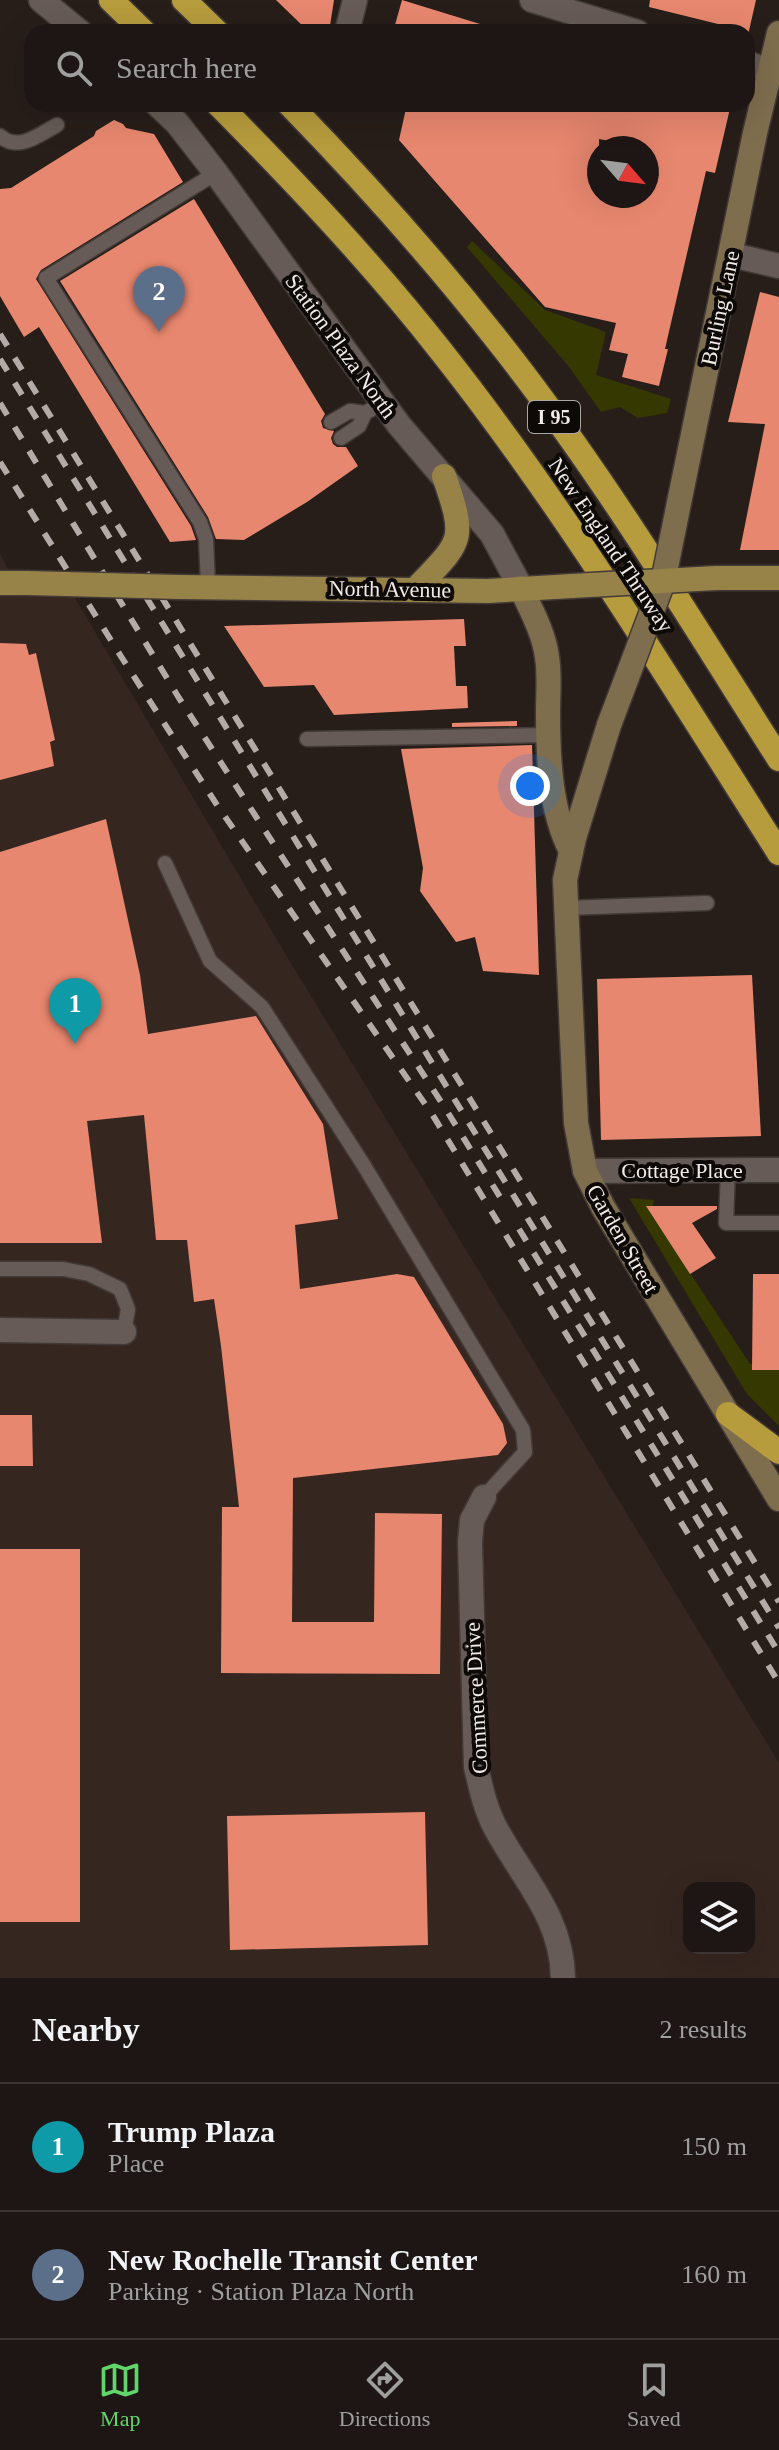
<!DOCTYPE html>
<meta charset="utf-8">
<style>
body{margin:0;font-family:Georgia,serif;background:#2a2322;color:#f1f3f6}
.controls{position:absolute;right:24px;bottom:24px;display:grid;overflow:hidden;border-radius:16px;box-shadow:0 8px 32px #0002}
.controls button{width:72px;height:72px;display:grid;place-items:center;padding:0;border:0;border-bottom:2px solid #3b3534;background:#1d1614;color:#f1f3f6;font:40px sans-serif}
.compass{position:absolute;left:587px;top:136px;width:72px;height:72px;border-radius:50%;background:#1d1614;box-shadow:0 8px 32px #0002;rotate:118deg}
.you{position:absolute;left:530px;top:786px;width:28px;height:28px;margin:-20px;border:6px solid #fff;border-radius:50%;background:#1a73e8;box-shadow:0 0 0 12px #1a73e833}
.badge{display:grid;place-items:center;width:52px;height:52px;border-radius:50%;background:#61d56a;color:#fff;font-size:26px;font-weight:700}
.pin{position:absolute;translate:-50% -66px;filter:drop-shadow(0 2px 4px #0008)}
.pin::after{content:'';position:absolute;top:42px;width:28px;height:24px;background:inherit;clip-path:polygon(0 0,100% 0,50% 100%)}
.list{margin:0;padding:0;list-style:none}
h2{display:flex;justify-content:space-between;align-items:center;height:104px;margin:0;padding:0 32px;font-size:34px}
h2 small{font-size:26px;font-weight:400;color:#a09fa0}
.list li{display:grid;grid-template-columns:52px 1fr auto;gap:24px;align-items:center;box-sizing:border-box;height:128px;padding:0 32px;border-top:2px solid #3b3534}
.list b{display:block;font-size:30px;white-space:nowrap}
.list p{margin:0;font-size:26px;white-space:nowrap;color:#a09fa0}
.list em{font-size:26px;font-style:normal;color:#a09fa0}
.icon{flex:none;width:44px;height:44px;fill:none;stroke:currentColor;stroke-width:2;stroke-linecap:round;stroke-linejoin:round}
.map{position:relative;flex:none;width:779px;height:1978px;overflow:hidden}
.search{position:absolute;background:#1d1614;box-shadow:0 8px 32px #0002;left:24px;right:24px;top:24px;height:88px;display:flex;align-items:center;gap:20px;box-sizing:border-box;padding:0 28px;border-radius:24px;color:#a09fa0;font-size:30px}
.sheet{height:360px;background:#1d1614}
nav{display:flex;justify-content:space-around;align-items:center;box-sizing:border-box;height:112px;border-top:2px solid #3b3534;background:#1d1614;font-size:22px;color:#a09fa0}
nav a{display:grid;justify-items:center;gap:4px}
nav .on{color:#61d56a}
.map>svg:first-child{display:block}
</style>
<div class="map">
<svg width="779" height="1978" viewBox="0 0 779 1978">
<rect width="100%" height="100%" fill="#271e1a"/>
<path fill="#362620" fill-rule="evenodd" d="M 0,554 L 18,589 L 72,593 L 286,955 L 779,1763 L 779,1978 L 0,1978 ZM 689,1888 L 749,1888 L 749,1948 L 689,1948 Z"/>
<g fill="#353901">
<polygon points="472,241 545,310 606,332 596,375 671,399 667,413 638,418 620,407 601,412 570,368 467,247"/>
<polygon points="629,1198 654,1200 651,1214 750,1364 779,1364 779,1426 747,1394"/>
</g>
<g fill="#e8876f" fill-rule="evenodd">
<polygon points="276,0 334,0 329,32 309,32"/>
<polygon points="402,0 493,28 493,32 393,32"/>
<polygon points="650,0 756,0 748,35 747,32 717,28 718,24 649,7"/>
<path d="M 407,104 L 731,104 L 715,173 L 706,171 L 665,349 L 668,349 L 659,386 L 622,377 L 628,354 L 609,350 L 616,323 L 545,307 L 399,140 ZM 599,139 L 647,148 L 647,196 L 599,196 Z"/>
<polygon points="114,120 123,124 126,128 154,134 183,182 41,270 36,279 191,526 196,540 170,542 39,327 24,337 0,296 0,189 11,188 94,136 96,131"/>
<polygon points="194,199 325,414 321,421 323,428 334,431 331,438 333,444 337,447 346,447 358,466 307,502 244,540 216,539 208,517 60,281"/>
<polygon points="760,292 779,297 779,550 740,550 765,424 728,422"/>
<polygon points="464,619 466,646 454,646 456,686 467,686 468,708 334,715 314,685 264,687 224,626"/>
<polygon points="0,643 26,644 29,655 36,653 55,740 50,742 54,766 0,780"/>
<polygon points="517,721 517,726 452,727 452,723"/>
<polygon points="532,745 539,975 483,971 475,937 456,942 420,891 423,868 401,749"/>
<polygon points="106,819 140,975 148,1034 256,1016 323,1124 338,1219 295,1225 300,1289 397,1274 414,1277 503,1424 507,1443 498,1455 293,1478 292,1622 374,1622 375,1513 442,1514 440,1674 221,1673 222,1507 239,1507 221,1346 214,1299 194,1302 187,1240 156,1240 144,1115 87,1121 102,1243 0,1243 0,852"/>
<polygon points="752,975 761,1136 601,1140 597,979"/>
<polygon points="646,1206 717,1206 717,1209 692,1223 716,1258 690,1274"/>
<polygon points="753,1274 779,1274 779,1370 752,1370"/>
<polygon points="0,1415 32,1415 33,1466 0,1466"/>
<rect x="0" y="1549" width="80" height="373"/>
<polygon points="425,1812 428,1945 230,1950 227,1816"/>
</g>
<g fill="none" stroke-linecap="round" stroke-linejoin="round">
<defs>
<g id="service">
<path d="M 0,136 C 19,152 38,135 57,125"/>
<polyline points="331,422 350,411 365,413"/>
<polyline points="341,438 359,426 365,413 382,403"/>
<polyline points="208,586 206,539 200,522 46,278 216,173"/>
<polyline points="307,739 548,735"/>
<polyline points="165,863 210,961 262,1007 363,1164 523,1430 525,1452 484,1497"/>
<polyline points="565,908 707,903"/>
<polyline points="728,1170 726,1223 779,1223"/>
<polyline points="0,1269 63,1269 89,1274 120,1289 128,1309 124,1332"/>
</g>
<g id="minor">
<polyline points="532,0 637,32"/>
<polyline points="347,32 355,0"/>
<polyline points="747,63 771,72"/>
<polyline points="732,255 779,266"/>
<polyline points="585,1171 779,1170"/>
<polyline points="0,1330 124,1332"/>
<path d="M 484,1497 L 472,1520 L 470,1542 L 476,1767 C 481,1788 485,1808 495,1827 C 522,1878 562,1916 563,1978"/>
</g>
<g id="tertiary">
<polyline points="41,0 80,32"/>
<polyline points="157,104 177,123 216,173 399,425 492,534 521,588"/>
</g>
<g id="secondary">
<polyline points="680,498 755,133 779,33"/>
<path d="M 521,588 C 531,610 544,633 547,657 C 550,675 548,694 548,713 C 548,758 550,810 571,851"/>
<polyline points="609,725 574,838 565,880 576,1123 585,1171 603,1207 779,1499"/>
</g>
<g id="primary">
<polyline points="716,578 779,578"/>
<polyline points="0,583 27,583"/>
<polyline points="179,587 488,591 572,586"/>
<path d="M 416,589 C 462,540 467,542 444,476"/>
</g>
<g id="motorway">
<polyline points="111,0 144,32"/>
<polyline points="184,0 217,32"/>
<path d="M 218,104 C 296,183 372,263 441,351 C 566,509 671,683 779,853"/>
<path d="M 289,104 C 361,178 430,255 494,336 C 600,469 688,616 779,759"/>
<polyline points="728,1414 779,1452"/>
</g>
</defs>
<use href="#service" stroke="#423a37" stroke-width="17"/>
<use href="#minor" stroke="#423a37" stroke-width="27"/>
<use href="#tertiary" stroke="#423a37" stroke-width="27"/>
<use href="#secondary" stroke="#423a37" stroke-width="27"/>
<use href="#primary" stroke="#423a37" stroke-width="27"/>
<use href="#motorway" stroke="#423a37" stroke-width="27"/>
<use href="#service" stroke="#665b56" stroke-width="14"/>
<use href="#minor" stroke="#665b56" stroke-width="24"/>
<use href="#tertiary" stroke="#665b56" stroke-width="24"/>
<use href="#secondary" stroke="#7e6e4e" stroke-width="24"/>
<use href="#primary" stroke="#978247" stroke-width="24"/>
<use href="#motorway" stroke="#b79c3d" stroke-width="24"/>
<g stroke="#b3aba8" stroke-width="6" stroke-dasharray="14 14" stroke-linecap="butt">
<polyline points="0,334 779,1602"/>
<polyline points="0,359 779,1628"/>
<polyline points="0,403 179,698 445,1108 505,1205"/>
<polyline points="0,462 122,658 219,808 432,1114 779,1683"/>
<polyline points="519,1229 779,1653"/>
</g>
<defs>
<polyline id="secondary-bridge" points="609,725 663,582 680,498"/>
<g id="primary-bridge">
<polyline points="27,583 179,587"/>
<polyline points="572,586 716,578"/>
</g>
</defs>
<use href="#secondary-bridge" stroke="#423a37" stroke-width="27" stroke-linecap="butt"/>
<use href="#primary-bridge" stroke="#423a37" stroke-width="27" stroke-linecap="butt"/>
<use href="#secondary-bridge" stroke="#7e6e4e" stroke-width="24"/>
<use href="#primary-bridge" stroke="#978247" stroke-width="24"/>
</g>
<g text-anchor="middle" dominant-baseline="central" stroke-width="8" stroke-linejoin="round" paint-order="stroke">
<rect fill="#0d0907" stroke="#ada7a4" stroke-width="2" x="528" y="401" width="52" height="32" rx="6"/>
<g font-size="20" font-weight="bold" fill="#f2ebe8">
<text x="554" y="417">I 95</text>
</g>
<g font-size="22" fill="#f2ebe8" stroke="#0d0907">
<text transform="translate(720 308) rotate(-78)">Burling Lane</text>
<text transform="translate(341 346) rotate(54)">Station Plaza North</text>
<text transform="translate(611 545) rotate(56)">New England Thruway</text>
<text transform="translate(390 589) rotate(1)">North Avenue</text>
<text x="682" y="1170">Cottage Place</text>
<text transform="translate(623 1239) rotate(60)">Garden Street</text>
<text transform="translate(476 1698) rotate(-93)">Commerce Drive</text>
</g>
</g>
</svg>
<div class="controls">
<button><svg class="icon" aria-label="layers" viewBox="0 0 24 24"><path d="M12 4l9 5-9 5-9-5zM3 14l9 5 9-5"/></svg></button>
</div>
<svg class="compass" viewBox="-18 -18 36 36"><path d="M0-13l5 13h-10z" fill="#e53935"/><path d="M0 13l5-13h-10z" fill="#a09fa0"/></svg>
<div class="you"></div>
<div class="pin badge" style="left:75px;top:1044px;background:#0f9aa8">1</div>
<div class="pin badge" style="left:159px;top:332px;background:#5c6f8a">2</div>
<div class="search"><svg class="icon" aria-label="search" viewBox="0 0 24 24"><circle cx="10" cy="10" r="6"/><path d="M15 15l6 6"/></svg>Search here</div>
</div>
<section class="sheet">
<h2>Nearby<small>2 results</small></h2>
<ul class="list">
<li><span class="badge" style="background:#0f9aa8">1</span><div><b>Trump Plaza</b><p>Place</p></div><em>150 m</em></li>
<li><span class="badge" style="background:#5c6f8a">2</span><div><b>New Rochelle Transit Center</b><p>Parking · Station Plaza North</p></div><em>160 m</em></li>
</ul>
</section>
<nav>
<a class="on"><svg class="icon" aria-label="map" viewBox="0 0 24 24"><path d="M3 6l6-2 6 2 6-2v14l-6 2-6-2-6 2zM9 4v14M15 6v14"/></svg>Map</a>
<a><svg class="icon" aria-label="directions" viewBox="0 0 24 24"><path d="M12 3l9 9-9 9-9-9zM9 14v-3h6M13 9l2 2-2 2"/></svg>Directions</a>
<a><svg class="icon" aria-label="saved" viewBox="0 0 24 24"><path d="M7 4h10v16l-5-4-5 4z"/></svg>Saved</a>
</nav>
